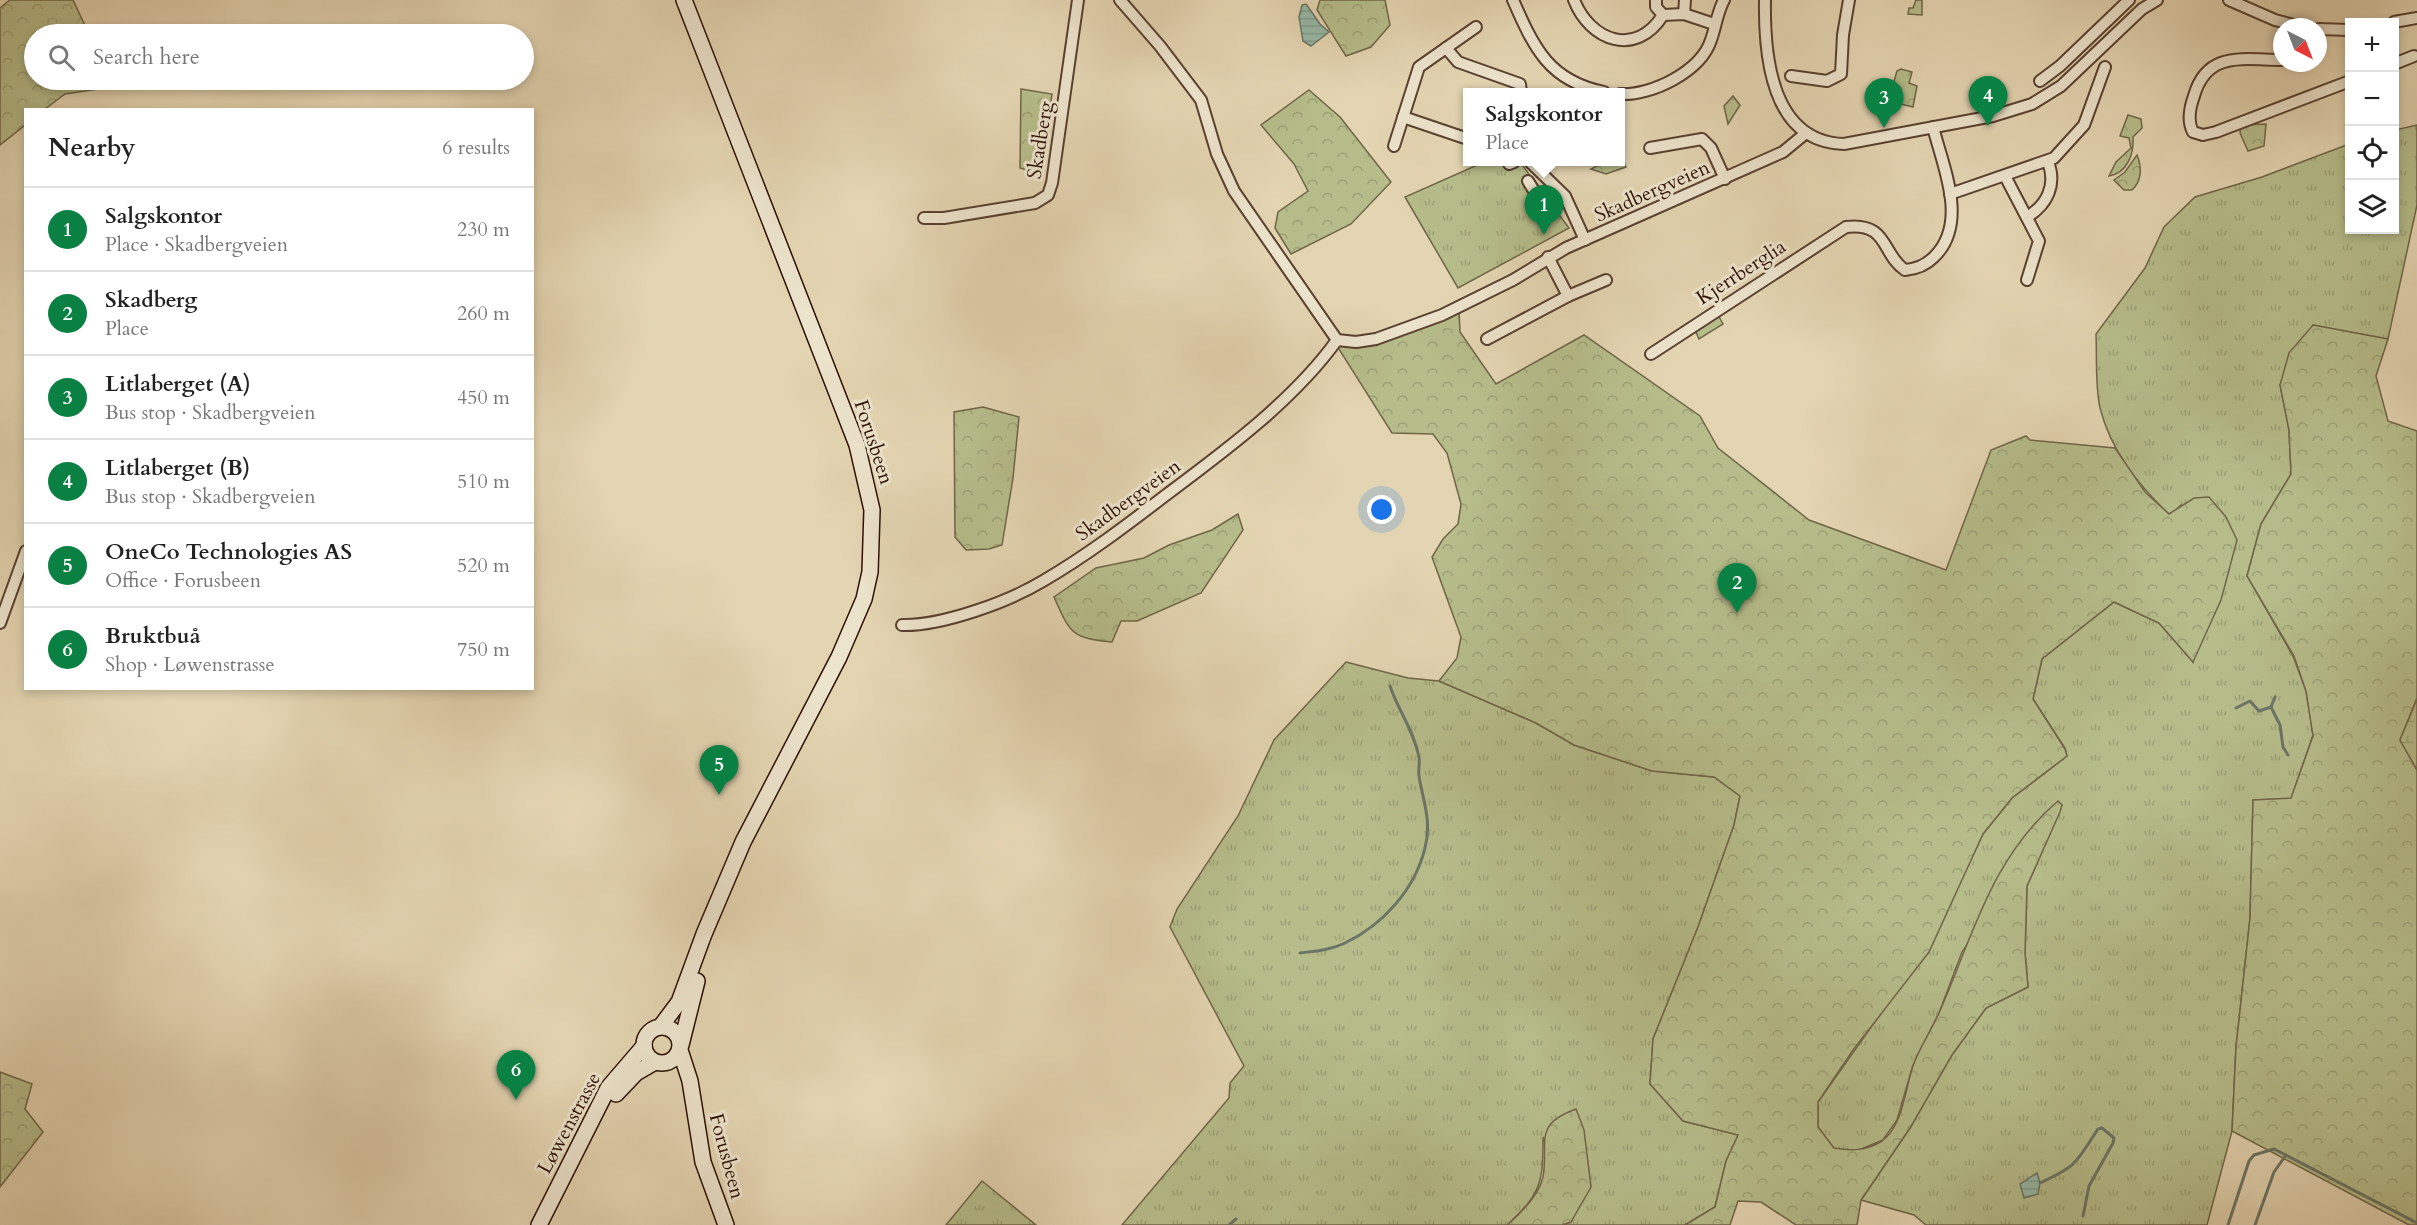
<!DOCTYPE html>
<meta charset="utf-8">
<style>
body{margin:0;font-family:Cardo,serif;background:#f6f6f6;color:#222}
.controls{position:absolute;right:18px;top:18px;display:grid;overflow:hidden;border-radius:0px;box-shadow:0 3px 9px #0003}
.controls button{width:54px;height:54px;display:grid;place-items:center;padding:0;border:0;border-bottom:2px solid #e0e0e0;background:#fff;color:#222;font:30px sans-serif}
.compass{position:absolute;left:2273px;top:18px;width:54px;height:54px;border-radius:50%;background:#fff;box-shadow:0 3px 9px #0003;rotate:138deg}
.you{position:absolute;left:1382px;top:510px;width:21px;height:21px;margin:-15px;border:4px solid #fff;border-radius:50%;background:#1a73e8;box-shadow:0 0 0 9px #1a73e833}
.badge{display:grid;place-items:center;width:39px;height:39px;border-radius:50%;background:#0b8043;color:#fff;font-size:20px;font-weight:700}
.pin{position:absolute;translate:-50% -50px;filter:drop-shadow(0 2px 3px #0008)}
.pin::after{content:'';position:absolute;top:32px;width:21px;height:18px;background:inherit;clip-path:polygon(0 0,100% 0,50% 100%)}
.popup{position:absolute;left:1463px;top:88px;width:162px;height:78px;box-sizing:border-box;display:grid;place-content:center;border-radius:0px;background:#fff;filter:drop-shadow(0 2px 4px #0005);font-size:20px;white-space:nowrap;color:#767676}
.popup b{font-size:22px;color:#222}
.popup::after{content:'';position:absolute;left:50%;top:100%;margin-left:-12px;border:12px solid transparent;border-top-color:#fff}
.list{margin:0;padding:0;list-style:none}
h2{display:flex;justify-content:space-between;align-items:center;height:78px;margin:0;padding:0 24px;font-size:26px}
h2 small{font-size:20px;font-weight:400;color:#767676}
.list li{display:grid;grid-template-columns:39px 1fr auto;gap:18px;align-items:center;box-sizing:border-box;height:84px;padding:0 24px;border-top:2px solid #e0e0e0}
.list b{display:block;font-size:22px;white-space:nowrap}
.list p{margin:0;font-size:20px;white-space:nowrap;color:#767676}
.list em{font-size:20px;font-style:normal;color:#767676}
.icon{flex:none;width:33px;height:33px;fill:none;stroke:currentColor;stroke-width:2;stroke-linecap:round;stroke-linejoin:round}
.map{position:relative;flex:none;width:2417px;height:1225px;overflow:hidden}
.search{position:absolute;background:#fff;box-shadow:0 3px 9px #0003;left:24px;top:24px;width:510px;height:66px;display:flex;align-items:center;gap:15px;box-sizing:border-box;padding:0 21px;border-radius:33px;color:#767676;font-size:22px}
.panel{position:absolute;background:#fff;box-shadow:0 3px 9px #0003;left:24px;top:108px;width:510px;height:582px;border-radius:0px}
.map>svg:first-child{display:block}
</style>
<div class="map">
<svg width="2417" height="1225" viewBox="0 0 2417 1225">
<defs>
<pattern id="grass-tufts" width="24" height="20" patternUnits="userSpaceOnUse" patternTransform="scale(1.5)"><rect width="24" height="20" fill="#b6bd8b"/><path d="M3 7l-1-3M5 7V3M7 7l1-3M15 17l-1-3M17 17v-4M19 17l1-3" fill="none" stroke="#9da176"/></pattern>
<pattern id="forest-crowns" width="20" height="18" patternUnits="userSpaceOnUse" patternTransform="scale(1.5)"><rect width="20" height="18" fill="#b6bd8b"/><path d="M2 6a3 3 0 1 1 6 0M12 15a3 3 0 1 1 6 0" fill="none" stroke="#9da176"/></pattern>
<pattern id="wetland-marsh" width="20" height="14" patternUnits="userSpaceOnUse" patternTransform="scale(1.5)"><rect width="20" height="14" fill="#b6bd8b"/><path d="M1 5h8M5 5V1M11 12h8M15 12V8" fill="none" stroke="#9da176"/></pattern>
<pattern id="water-rules" width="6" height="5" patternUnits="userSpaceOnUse" patternTransform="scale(1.5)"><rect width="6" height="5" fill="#97b9a7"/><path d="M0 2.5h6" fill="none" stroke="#829e8e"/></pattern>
</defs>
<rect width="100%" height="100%" fill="#e4d5b2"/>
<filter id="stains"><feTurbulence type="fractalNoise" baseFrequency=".00333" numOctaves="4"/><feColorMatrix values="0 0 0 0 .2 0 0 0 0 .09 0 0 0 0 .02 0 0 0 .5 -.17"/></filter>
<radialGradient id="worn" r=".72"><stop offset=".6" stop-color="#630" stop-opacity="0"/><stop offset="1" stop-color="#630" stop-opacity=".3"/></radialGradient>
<g fill="url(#grass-tufts)" stroke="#706648" stroke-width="1.5">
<path d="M 2417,125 L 2417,205 L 2388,339 L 2313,325 L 2280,385 L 2289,430 L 2291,474 L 2261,524 L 2247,576 L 2293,656 L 2306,691 L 2313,735 L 2291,799 L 2253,800 L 2250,918 L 2236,1047 L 2232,1131 L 2207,1225 L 1926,1225 L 1914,1215 L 1861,1200 L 1910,1128 L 1952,1055 L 1986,1008 L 2028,987 L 2025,953 L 2027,886 L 2062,805 L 1962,952 L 1939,1013 L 1913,1065 L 1897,1120 L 1883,1140 L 1854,1152 L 1834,1149 L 1818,1127 L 1818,1102 L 1889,1002 L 1956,891 L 1983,834 L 2012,798 L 2067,756 L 2065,748 L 2033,699 L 2042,659 L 2114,602 L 2159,623 L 2193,662 L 2181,505 L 2170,515 C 2138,485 2111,451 2100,408 C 2095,385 2097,357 2096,334 L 2145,268 L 2164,227 L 2195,197 L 2262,177 L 2349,144 L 2350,230 L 2394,230 L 2395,130 Z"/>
<polygon points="1484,162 1520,162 1569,228 1458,288 1405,197"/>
<path d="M 1346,662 L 1408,678 L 1439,681 L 1536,723 L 1574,745 L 1652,771 L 1714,777 L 1740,796 L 1734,825 L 1698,927 L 1653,1039 L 1650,1084 L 1683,1121 L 1739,1135 L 1726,1161 L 1715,1207 L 1685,1225 L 1562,1225 L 1571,1222 L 1543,1137 C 1543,1182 1542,1193 1507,1225 L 1122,1225 L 1229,1098 L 1230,1083 L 1244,1066 L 1170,927 L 1177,909 L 1238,816 L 1274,740 Z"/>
<polygon points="982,1181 1036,1225 946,1225"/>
</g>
<g fill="url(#forest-crowns)" stroke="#706648" stroke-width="1.5">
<polygon points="10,0 73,0 89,34 34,34 34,80 109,80 112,87 65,94 45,109 26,110 25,125 0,145 0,8"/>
<polygon points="1320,0 1385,0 1390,25 1371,47 1346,56 1317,10"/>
<polygon points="1916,0 1922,0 1922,15 1908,14 1909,8 1913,8"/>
<polygon points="1901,69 1912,72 1909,83 1917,86 1913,107 1897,103 1899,97 1890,95 1897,71"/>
<polygon points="1021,89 1052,94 1040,174 1020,168"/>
<polygon points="1309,90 1340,117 1391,182 1351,224 1291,254 1275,228 1278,212 1308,191 1294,164 1261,125"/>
<polygon points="1733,96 1740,105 1728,124 1724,106"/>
<path d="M 2128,115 L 2141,119 L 2142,128 L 2133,137 C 2134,153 2128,173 2109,176 L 2116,162 L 2131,148 L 2129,138 L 2120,136 Z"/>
<polygon points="2266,124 2264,146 2248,151 2240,133 2241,125"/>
<path d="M 2137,155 C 2142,167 2142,181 2132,190 L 2124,190 L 2114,180 L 2125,172 Z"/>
<polygon points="1621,156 1626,167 1606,174 1591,169 1604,162 1620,162"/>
<path d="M 1459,309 L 1460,332 L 1496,384 L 1584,335 L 1700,416 L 1718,448 L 1809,520 L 1946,570 L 1991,450 L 2026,436 L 2030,440 L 2115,448 L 2145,492 L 2169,514 L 2194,498 L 2209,497 L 2226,517 L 2237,540 L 2221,600 L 2193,662 L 2159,623 L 2114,602 L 2042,659 L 2033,699 L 2065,749 L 2067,756 L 2012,798 L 1983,834 L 1929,952 L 1853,1050 L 1818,1102 L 1818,1127 L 1834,1148 C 1851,1151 1866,1151 1882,1141 C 1903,1126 1905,1089 1913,1066 C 1919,1048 1931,1031 1939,1013 C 1973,936 1991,858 2058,801 L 2062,805 L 2060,812 L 2027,886 L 2025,953 L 2028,987 L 1986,1008 L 1952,1055 L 1910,1128 L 1861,1200 L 1857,1225 L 1796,1225 L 1761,1202 L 1738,1201 L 1730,1225 L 1685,1225 L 1715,1207 L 1726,1161 L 1738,1135 L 1683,1121 L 1650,1084 L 1653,1039 L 1698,927 L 1734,825 L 1740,796 L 1714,777 L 1652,771 L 1574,745 L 1536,723 L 1439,681 L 1457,658 L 1461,637 L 1432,557 L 1443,539 L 1458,524 L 1461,504 L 1447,453 L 1433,434 L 1392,433 L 1337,346 Z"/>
<polygon points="1717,313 1723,324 1699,339 1694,328"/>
<polygon points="2313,325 2388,339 2376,376 2388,421 2417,431 2417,698 2400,740 2417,770 2417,1225 2409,1225 2232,1131 2236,1047 2250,918 2253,800 2291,798 2313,736 2306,691 2294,656 2247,576 2261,524 2291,474 2289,430 2280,385 2289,353"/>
<polygon points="983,407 1019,417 1013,478 1002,545 989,549 966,550 955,537 954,412"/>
<path d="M 1238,514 L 1243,530 L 1201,593 L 1137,621 L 1121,621 L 1112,642 C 1071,638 1070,633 1054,597 L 1096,568 L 1144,558 L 1169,545 L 1212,530 Z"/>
<polygon points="0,1072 32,1084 25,1109 43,1132 0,1187"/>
<path d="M 1576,1109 L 1584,1130 L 1591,1187 L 1571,1222 L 1562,1225 L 1507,1225 C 1521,1213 1539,1195 1543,1177 C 1549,1142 1532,1125 1576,1109 Z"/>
</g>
<polygon fill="url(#wetland-marsh)" stroke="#706648" stroke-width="1.5" points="2417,699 2417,770 2400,740"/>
<g fill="url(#water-rules)" stroke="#6c7566" stroke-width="1.5">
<polygon points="1306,4 1320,24 1329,32 1311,46 1303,41 1299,17 1302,5"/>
<polygon points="2037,1173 2040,1183 2038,1194 2024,1198 2020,1184"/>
</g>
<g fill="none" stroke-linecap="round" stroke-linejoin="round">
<g stroke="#6c7566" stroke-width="3">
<polyline points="2275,697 2271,707 2280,725 2283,747 2288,755"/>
<polyline points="2236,708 2250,701 2259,711 2271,707"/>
<path d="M 1300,953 C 1315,951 1331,950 1345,943 C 1383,925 1415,889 1425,848 C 1432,821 1423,801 1419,776 C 1418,770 1420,763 1419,757 C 1414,731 1398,710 1390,686"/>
<path d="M 2040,1183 C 2078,1165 2075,1164 2098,1129 L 2102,1128 L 2114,1138 L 2113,1143 L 2089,1186 L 2083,1216"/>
<polyline points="1229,1225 1236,1219"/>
<polyline points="2228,1225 2249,1161 2254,1155 2274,1149 2417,1223"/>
<polyline points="2255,1225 2274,1172 2286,1155"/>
</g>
<defs>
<g id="street">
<polyline points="1120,0 1160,46 1201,100 1217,154 1234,191 1337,340 1356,342 1376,339 1442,315 1513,280 1566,248 1783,152 1806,133"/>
<path d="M 1513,0 C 1534,48 1549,81 1604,92"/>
<path d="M 1574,0 C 1590,41 1636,58 1663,15"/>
<polyline points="1656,0 1656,7 1663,15 1684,14 1714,24"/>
<path d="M 1765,0 C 1764,55 1771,142 1844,144 L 1993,116 L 2032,104 L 2061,86 L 2142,9 L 2157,0"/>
<polyline points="2229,0 2275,20 2301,27"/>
<polyline points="1684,14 1685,0"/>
<polyline points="2394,22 2417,18"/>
<polyline points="2318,29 2350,30"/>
<polyline points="1446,48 1458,62 1520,84 1521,92"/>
<path d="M 2282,60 C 2244,60 2207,50 2194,96 C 2190,107 2187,121 2193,132 L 2203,135 L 2216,132 L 2350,81"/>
<polyline points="2394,64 2414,56"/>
<polyline points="1791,76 1827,81 1841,74 1843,35 1849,0"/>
<polyline points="2040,81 2060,66 2129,0"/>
<path d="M 1620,94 C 1652,96 1701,71 1711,40 C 1716,26 1717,13 1724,0"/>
<polyline points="1403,117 1468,139"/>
<polyline points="1394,146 1419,67 1476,27"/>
<polyline points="1650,148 1702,139 1711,148 1725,179"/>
<polyline points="1530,162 1565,196 1585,240"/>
<polyline points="1509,164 1514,162"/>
<polyline points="2005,176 2039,241 2027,280"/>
<polyline points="1528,181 1539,199"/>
<polyline points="1950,194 2054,158 2084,125 2105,67"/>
<path d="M 2027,217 C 2047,205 2057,185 2048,162"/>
<polyline points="924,218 944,218 1035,203 1048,195 1052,183 1078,0"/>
<polyline points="1548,257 1568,296"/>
<polyline points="1487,339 1568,296 1606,280"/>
<path d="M 1651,354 L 1846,227 C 1889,222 1881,254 1905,270 C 1917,269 1926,265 1934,257 C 1969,223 1943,167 1933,127"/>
<polyline points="0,623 26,551"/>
<path d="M 902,625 C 942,626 1008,602 1043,581 C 1086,556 1127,525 1166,495 C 1225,451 1294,400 1337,340"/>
</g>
<g id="secondary">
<polyline points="661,1026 679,1002 704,934 743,842 839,657 864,599 870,572 872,510 857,445 684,0"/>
<circle cx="662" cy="1045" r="18"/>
<polyline points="681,1045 697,981"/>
<polyline points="680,1050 690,1081 703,1162 726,1225"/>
<polyline points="616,1094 636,1073 655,1062"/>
<polyline points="539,1225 608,1088 644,1046"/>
</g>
</defs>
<use href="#street" stroke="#594130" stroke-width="14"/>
<use href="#secondary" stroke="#2b1004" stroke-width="18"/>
<use href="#street" stroke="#ede4cd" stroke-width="10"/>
<use href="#secondary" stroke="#ede4cd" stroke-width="15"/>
</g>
<g text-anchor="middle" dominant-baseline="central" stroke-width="6" stroke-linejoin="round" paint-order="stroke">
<g font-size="20" fill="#2b1004" stroke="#ede4cd">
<text transform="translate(1040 140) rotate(-81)">Skadberg</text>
<text transform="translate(1652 191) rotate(-24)">Skadbergveien</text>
<text transform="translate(1741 272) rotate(-33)">Kjerrberglia</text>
<text transform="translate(874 442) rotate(72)">Forusbeen</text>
<text transform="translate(1128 500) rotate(-36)">Skadbergveien</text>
<text transform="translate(569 1123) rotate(-62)">Løwenstrasse</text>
<text transform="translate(727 1156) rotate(75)">Forusbeen</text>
</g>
</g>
<rect width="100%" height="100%" filter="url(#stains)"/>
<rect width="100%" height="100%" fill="url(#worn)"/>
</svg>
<div class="controls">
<button>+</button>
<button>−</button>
<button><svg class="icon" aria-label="locate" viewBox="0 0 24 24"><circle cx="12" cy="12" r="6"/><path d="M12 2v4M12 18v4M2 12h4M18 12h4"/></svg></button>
<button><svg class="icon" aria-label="layers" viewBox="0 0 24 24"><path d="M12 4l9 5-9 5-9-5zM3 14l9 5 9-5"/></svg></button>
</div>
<svg class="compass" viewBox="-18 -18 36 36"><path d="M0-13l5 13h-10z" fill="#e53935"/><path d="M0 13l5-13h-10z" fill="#767676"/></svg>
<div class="you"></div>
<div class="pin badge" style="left:1544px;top:235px">1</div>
<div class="popup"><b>Salgskontor</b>Place</div>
<div class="pin badge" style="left:1737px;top:613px">2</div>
<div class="pin badge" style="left:1884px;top:128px">3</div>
<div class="pin badge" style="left:1988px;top:126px">4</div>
<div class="pin badge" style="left:719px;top:795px">5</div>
<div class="pin badge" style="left:516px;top:1100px">6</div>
<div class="search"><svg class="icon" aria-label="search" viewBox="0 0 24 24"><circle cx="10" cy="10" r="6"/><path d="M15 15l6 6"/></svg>Search here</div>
<section class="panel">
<h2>Nearby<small>6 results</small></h2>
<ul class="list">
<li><span class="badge">1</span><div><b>Salgskontor</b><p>Place · Skadbergveien</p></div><em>230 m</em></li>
<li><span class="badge">2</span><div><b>Skadberg</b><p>Place</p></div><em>260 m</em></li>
<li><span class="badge">3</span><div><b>Litlaberget (A)</b><p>Bus stop · Skadbergveien</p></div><em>450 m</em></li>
<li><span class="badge">4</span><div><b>Litlaberget (B)</b><p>Bus stop · Skadbergveien</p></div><em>510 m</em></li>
<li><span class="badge">5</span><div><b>OneCo Technologies AS</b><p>Office · Forusbeen</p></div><em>520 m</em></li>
<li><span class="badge">6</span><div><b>Bruktbuå</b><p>Shop · Løwenstrasse</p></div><em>750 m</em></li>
</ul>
</section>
</div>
